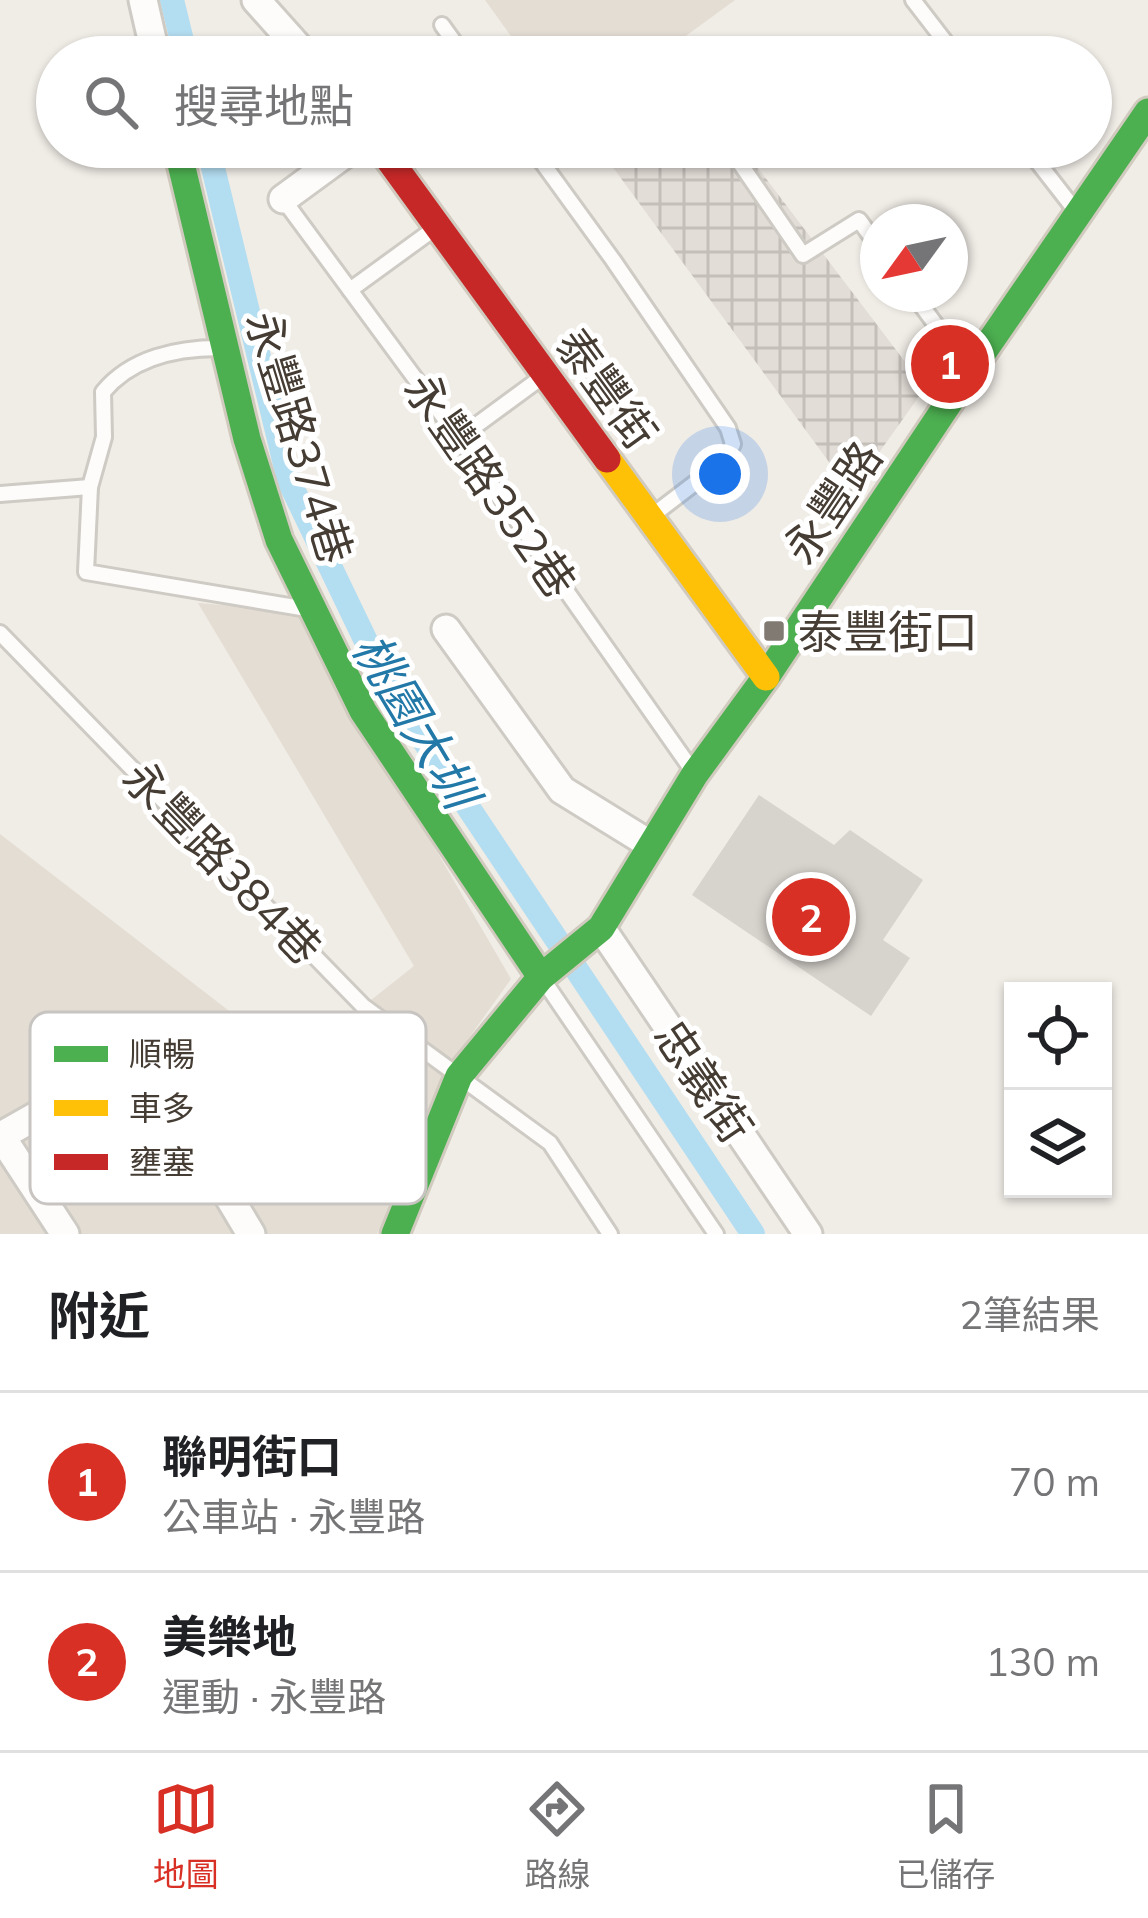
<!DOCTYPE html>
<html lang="zh-TW">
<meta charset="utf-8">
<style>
body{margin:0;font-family:Mulish,"Noto Sans TC",sans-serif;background:#f2f2f2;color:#202124}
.controls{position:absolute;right:36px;bottom:36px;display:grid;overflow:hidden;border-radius:0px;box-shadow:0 3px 9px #0004}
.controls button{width:108px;height:108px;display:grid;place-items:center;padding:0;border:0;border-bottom:3px solid #e0e0e0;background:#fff;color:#202124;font:60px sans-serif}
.compass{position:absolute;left:860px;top:204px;width:108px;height:108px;border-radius:50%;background:#fff;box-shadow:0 3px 9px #0004;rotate:237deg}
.you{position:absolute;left:720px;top:474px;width:42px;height:42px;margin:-30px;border:9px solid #fff;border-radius:50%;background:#1a73e8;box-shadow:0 0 0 18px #1a73e833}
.badge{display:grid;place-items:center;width:78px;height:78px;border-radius:50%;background:#d93025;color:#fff;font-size:39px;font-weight:700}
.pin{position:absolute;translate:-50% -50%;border:6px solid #fff;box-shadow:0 3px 12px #0006}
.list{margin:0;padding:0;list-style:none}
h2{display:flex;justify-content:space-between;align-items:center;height:156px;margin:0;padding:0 48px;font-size:51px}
h2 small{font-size:39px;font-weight:400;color:#757577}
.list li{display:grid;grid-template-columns:78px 1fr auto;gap:36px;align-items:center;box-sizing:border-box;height:180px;padding:0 48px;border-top:3px solid #e0e0e0}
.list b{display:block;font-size:45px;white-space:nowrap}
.list p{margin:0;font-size:39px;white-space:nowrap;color:#757577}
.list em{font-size:39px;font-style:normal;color:#757577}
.icon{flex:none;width:66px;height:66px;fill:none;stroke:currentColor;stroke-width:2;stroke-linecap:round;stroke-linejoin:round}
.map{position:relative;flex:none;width:1148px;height:1234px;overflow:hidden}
.search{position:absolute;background:#fff;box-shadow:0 3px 9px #0004;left:36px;right:36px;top:36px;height:132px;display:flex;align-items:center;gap:30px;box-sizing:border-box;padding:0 42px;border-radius:66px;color:#757577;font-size:45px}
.sheet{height:516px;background:#fff}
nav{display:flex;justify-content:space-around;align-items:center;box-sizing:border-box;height:168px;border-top:3px solid #e0e0e0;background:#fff;font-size:33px;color:#757577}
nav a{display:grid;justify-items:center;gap:6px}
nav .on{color:#d93025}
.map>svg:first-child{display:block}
</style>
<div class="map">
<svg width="1148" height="1234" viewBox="0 0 1148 1234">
<defs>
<pattern id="industrial-grid" width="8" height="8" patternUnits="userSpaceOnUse" patternTransform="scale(3)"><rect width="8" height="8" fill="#e3ddd7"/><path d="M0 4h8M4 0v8" fill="none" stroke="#c4bfb9"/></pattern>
</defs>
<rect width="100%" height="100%" fill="#f0ece6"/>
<g fill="#e4ddd3">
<polygon points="485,0 735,0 657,57 526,57"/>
<polygon points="198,603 297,611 511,979 441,1077 377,1234 0,1234 0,834 294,1061 414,966"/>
</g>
<polygon fill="url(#industrial-grid)" points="598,147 742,147 925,388 851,492"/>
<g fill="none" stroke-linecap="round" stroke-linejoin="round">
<g stroke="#b3ddf1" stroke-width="24">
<polyline points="172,0 186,57"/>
<polyline points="208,147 289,481 388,687 753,1234"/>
</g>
</g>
<polygon fill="#d7d3cd" points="759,795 834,845 850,830 923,880 883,940 910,958 871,1016 692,895"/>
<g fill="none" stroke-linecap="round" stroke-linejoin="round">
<defs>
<g id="lane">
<polyline points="913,0 957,57"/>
<polyline points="442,25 465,57"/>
<polyline points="531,147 613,260 728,428 733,444 725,460 653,515"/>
<polyline points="729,147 803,255 859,220 878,246"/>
<polyline points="1026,147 1075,210"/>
<polyline points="283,199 459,438 692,770"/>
<polyline points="350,290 438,226"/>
<polyline points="913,294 967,367"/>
<path d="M 219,348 C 177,348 131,358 103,392 L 104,437 L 90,487 L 86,572 L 307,609"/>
<polyline points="459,438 542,377"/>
<polyline points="0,494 90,487"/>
<polyline points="0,633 363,1006 550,1143 610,1234"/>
<polyline points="544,981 716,1234"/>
</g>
<g id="street">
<polyline points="143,0 156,57"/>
<polyline points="256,0 307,57"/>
<polyline points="283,199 354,147"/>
<polyline points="446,629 562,790 651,845"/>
<polyline points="601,928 808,1234"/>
<polyline points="65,1234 1,1136 144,1055 251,1234"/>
</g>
<g id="fast">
<polyline points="177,147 247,439 279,540 363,711 541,977"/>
<polyline points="395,1234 459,1076 541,977 601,928 695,774 766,677 970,371 1148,112"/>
</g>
<polyline id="slow" points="607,459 766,677"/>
<polyline id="jam" points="380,147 607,459"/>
</defs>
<use href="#lane" stroke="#cecac4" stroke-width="20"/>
<use href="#street" stroke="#cecac4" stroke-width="33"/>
<use href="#fast" stroke="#d1cabe" stroke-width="33"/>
<use href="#slow" stroke="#d1cabe" stroke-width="33"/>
<use href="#jam" stroke="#d1cabe" stroke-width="33"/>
<use href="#lane" stroke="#fdfcfb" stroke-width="14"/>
<use href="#street" stroke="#fdfcfb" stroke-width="27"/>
<use href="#fast" stroke="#4caf50" stroke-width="27"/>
<use href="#slow" stroke="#ffc107" stroke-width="27"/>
<use href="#jam" stroke="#c62828" stroke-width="27"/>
</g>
<rect fill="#817a72" stroke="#fff" stroke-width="4.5" x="762" y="619" width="24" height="24" rx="6"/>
<g text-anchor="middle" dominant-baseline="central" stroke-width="10" stroke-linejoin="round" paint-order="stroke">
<g font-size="45" fill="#453c33" stroke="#fff">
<text transform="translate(607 388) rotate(54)">泰豐街</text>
<text transform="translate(300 437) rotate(73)">永豐路374巷</text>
<text transform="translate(491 485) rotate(55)">永豐路352巷</text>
<text transform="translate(832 502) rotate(-56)">永豐路</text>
<text transform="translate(223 862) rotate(46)">永豐路384巷</text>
<text transform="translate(704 1081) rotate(56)">忠義街</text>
</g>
<g font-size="45" fill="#453c33" stroke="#fff" text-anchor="start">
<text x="798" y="631">泰豐街口</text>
</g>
<g font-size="48" font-style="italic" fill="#2279a8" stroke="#fff">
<text transform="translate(416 720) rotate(59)">桃園大圳</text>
</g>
</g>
<rect x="30" y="1012" width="396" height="192" rx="18" fill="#fff" stroke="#c7c4c2" stroke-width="3"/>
<rect x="54" y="1046" width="54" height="16" fill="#4caf50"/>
<rect x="54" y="1100" width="54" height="16" fill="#ffc107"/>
<rect x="54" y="1154" width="54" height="16" fill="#c62828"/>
<g font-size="33" fill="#453c33">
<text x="129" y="1066">順暢</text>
<text x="129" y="1120">車多</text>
<text x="129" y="1174">壅塞</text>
</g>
</svg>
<div class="controls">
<button><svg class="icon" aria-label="locate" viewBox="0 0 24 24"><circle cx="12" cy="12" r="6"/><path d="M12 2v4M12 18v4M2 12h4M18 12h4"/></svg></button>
<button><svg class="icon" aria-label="layers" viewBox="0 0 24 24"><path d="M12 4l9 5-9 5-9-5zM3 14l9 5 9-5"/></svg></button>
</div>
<svg class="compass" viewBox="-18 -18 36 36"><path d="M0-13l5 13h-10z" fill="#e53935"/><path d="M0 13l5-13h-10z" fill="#757577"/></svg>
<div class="you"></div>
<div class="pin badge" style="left:950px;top:364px">1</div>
<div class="pin badge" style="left:811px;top:917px">2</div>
<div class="search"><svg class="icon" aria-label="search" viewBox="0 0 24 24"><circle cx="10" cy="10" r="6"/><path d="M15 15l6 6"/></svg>搜尋地點</div>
</div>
<section class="sheet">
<h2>附近<small>2筆結果</small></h2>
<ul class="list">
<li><span class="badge">1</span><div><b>聯明街口</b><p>公車站 · 永豐路</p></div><em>70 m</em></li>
<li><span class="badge">2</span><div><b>美樂地</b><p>運動 · 永豐路</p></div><em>130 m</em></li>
</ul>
</section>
<nav>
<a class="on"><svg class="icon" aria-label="map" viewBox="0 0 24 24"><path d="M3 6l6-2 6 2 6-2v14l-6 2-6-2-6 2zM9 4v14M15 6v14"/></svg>地圖</a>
<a><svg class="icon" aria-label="directions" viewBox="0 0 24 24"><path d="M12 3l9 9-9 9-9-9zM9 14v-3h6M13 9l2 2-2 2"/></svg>路線</a>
<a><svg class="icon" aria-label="saved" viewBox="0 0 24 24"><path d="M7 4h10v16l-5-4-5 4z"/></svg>已儲存</a>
</nav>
